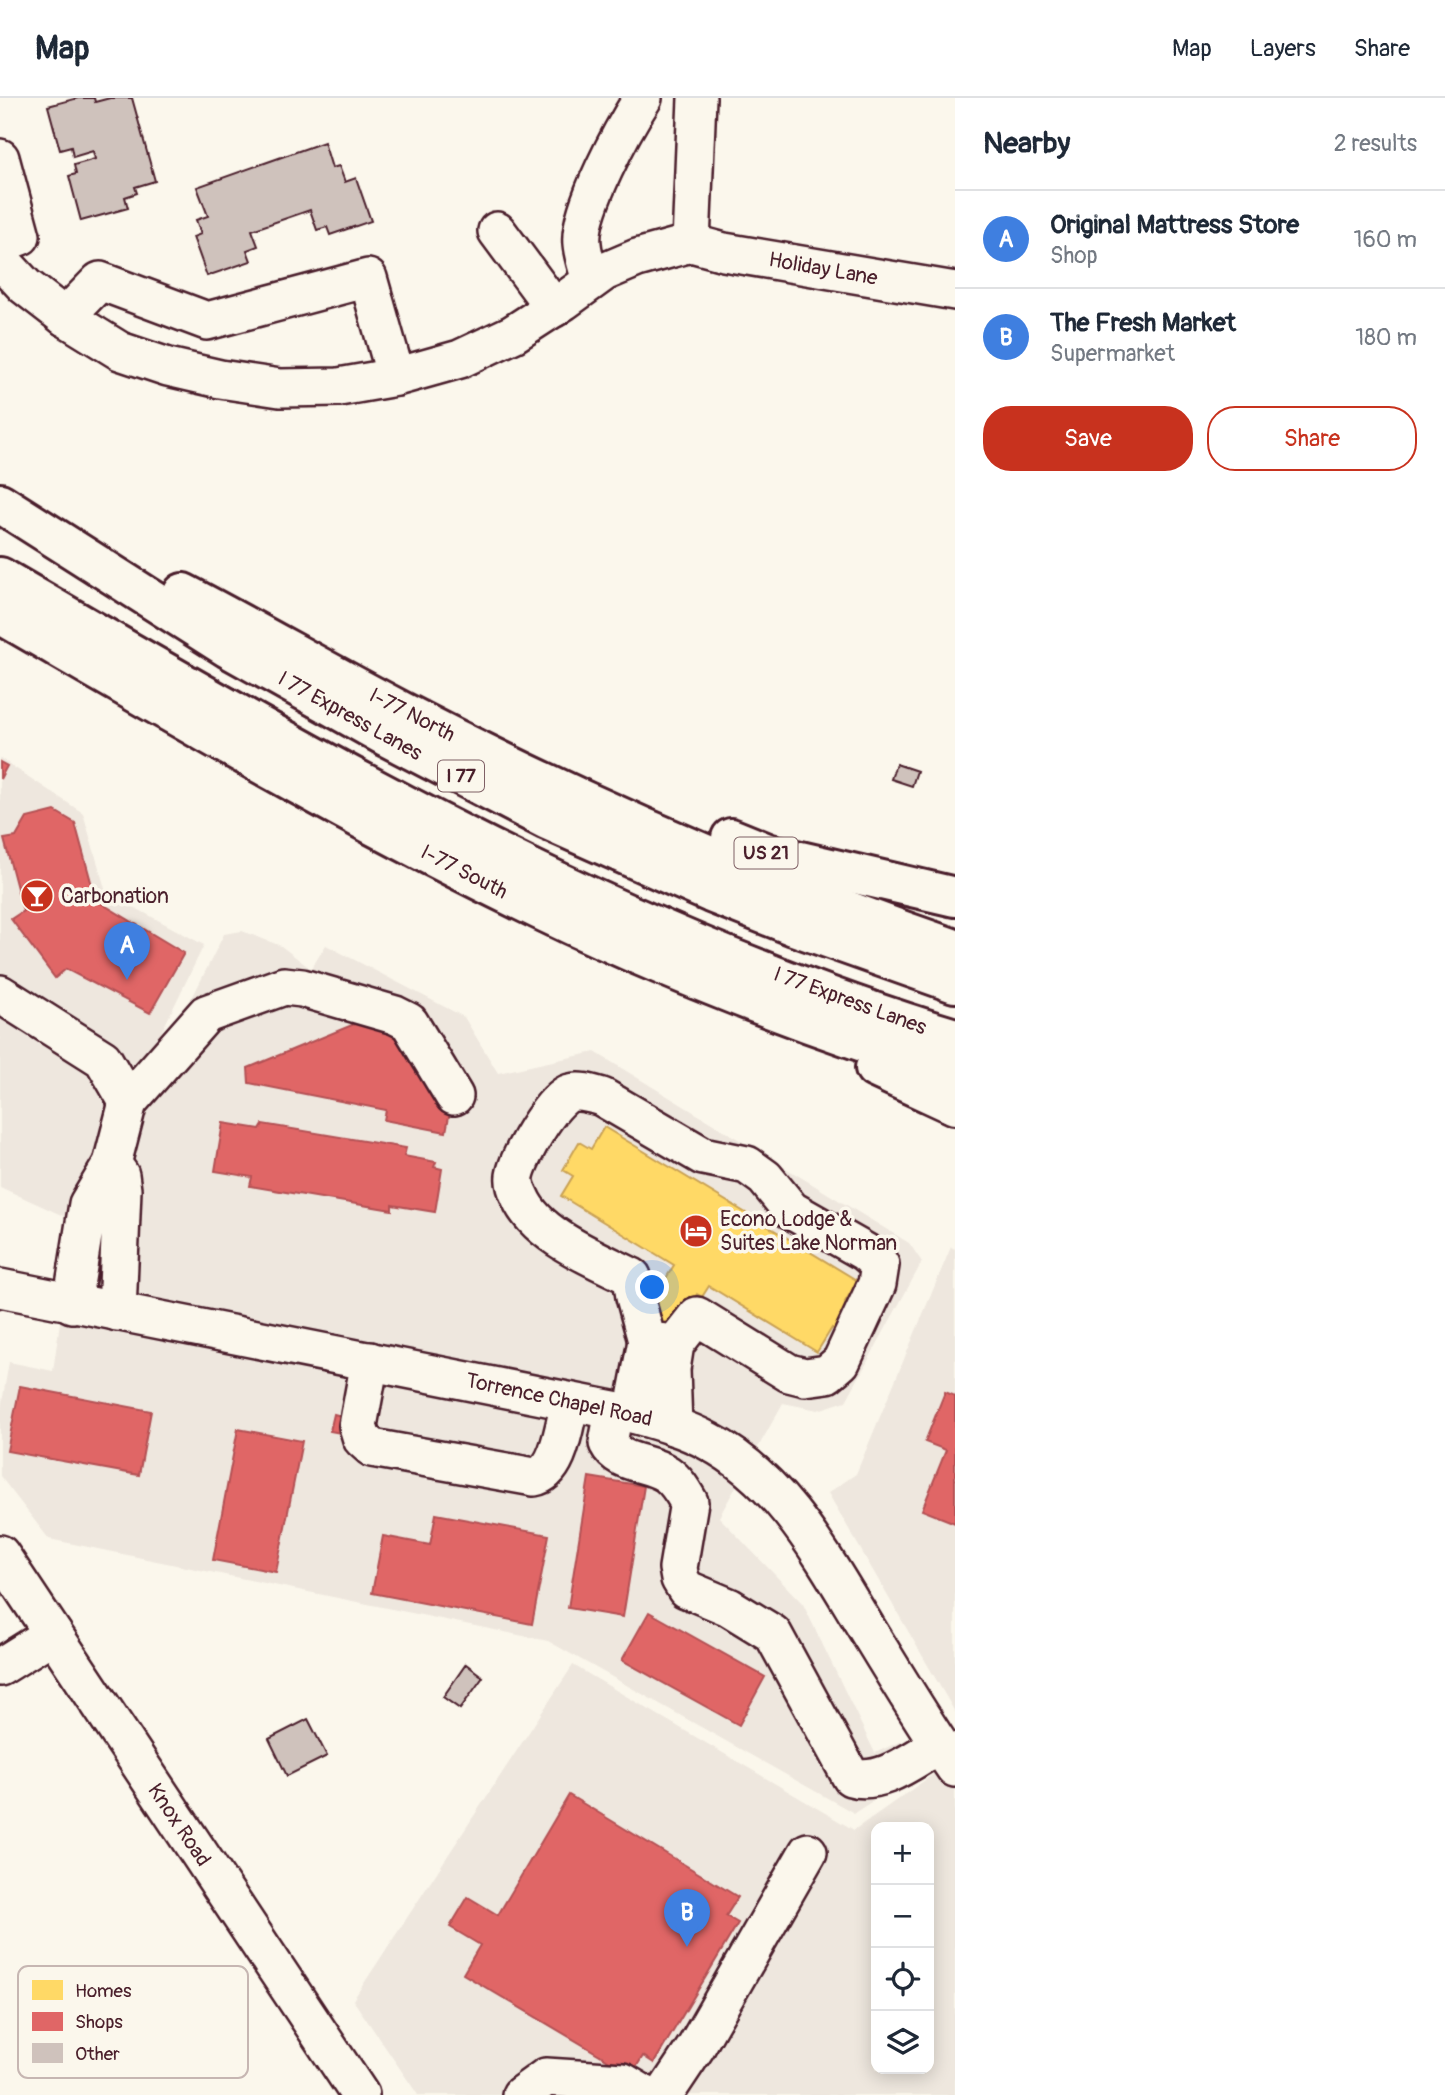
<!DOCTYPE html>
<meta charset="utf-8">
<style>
body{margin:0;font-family:Pangolin,sans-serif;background:#f6f6f7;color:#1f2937}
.controls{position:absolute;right:21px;bottom:21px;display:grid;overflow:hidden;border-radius:14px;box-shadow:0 4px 18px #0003}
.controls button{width:63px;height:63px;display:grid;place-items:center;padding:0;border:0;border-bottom:2px solid #e0e1e3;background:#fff;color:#1f2937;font:35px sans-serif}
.you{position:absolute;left:653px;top:1190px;width:24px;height:24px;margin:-18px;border:5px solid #fff;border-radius:50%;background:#1a73e8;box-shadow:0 0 0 10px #1a73e833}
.badge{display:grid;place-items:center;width:46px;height:46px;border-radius:50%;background:#c8321e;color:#fff;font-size:23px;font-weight:700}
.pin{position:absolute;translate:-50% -58px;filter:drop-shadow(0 2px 4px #0008)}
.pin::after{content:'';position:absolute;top:37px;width:24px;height:21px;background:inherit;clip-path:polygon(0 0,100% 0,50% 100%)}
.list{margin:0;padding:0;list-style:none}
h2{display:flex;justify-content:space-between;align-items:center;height:91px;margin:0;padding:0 28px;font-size:30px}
h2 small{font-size:23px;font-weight:400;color:#747a83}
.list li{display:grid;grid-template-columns:46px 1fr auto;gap:21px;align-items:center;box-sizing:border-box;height:98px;padding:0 28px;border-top:2px solid #e0e1e3}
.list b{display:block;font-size:26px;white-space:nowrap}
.list p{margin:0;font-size:23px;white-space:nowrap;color:#747a83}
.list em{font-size:23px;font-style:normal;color:#747a83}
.actions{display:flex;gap:14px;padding:21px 28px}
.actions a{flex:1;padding:16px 0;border:2px solid #c8321e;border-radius:28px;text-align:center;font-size:24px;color:#c8321e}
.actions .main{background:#c8321e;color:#fff}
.icon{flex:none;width:38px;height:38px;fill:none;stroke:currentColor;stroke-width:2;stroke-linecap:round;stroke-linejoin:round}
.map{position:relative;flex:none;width:955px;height:1997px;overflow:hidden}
header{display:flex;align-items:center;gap:42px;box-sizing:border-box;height:98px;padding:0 35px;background:#fff;border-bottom:2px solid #e0e1e3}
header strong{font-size:33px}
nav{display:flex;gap:38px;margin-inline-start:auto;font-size:24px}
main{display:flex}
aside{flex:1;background:#fff}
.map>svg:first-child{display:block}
</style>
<header>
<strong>Map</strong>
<nav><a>Map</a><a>Layers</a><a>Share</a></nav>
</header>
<main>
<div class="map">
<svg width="955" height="1997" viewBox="0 0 955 1997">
<rect width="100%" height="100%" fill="#fbf7ec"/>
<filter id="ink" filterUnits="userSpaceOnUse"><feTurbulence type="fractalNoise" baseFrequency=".0143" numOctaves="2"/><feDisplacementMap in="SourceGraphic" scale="14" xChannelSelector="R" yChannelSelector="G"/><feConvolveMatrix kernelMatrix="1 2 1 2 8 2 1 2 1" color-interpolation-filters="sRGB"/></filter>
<g filter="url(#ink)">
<g fill="#eee7de" fill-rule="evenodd">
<polygon points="0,660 83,715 106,794 204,847 70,1121 0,1089"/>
<polygon points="242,833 281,848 311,871 326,847 464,919 498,975 595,954 909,1145 922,1164 846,1303 818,1312 783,1305 719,1419 803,1506 875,1655 901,1643 918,1674 854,1715 548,1543 49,1441 0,1378 0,1316 9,1264 53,1273 72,1141 224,836"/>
<polygon points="951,1149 955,1151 955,1614 828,1395 856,1376"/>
<path d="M 573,1567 L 854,1732 L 955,1661 L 955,1997 L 418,1997 L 353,1902 ZM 876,1729 L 929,1729 L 929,1971 L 876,1971 Z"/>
</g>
<polygon fill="#ffd966" stroke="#c9a154" stroke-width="2" points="604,1029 858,1183 845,1204 857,1211 841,1236 832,1230 817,1254 709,1188 702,1199 697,1196 685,1216 665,1228 655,1224 651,1205 674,1167 561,1098 573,1078 563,1072 579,1044 591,1051"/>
<g fill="#e06666" stroke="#b35154" stroke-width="2">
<polygon points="0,664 7,668 0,681"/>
<polygon points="55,713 75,725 96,802 184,855 150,915 66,871 55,880 11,821 23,813 4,741 16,739 27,720"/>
<polygon points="364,922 396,930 449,1018 446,1034 384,1022 386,1012 249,985 248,970"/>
<polygon points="223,1025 260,1031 263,1026 406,1050 404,1058 436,1064 434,1069 442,1071 435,1114 392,1107 392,1112 250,1088 252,1079 215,1073"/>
<polygon points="20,1288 151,1313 139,1377 7,1353"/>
<polygon points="945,1294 955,1298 955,1425 922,1412 946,1352 925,1344"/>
<polygon points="334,1316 345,1319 341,1335 330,1333"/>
<polygon points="238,1331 302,1343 276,1474 213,1462"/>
<polygon points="589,1379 644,1388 623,1519 568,1510"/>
<polygon points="436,1416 549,1437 532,1526 372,1495 383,1438 430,1447"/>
<polygon points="649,1514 765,1579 739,1627 622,1562"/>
<polygon points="569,1697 738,1799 726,1818 738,1825 654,1965 643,1958 632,1976 463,1876 480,1847 450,1829 468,1799 498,1817"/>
</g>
<g fill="#cfc2bc" stroke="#4a1f2b" stroke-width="2">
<polygon points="78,0 94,0 95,4 110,0 132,0 155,83 135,89 137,95 125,99 128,110 81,123 69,78 76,76 74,67 95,61 93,53 73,59 71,49 60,52 48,8"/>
<polygon points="324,44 332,70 339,68 345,84 356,80 371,123 330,137 327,129 317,132 310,112 252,132 258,148 247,152 251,163 207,178 193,139 201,136 196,122 208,118 197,89"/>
<polygon points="896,666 917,673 912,688 891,681"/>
<polygon points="466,1566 483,1579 460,1611 443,1599"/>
<polygon points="308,1621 327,1658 287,1678 269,1641"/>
</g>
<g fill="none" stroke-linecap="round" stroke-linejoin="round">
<defs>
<g id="minor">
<polyline points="0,60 21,138 0,146"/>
<polyline points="497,133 554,210"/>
<polyline points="691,145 724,154 955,193"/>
<polyline points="691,145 697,0"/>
<polyline points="0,161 25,188 65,219 120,253 168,269 220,281 280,290 339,289 396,279 460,261 513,236 564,203 604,174 637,160 691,145"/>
<path d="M 591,183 C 588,171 583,158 582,146 C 578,112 624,29 643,0"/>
<polyline points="65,219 100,183 207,223 368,180 396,279"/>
<polyline points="0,896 103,961 128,1004 206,916 284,888 302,890 395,917 409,924 454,998"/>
<polyline points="112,1066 128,1004"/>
<path d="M 0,1190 L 633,1316 C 658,1323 684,1330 708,1343 C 783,1382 824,1461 867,1531 C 896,1578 924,1625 955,1670"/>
<polyline points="72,1206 88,1106 112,1066 120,1077 122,1092 117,1214"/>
<path d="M 370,1263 L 358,1328 L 362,1341 L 372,1350 L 534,1379 C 560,1374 564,1326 570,1304"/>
<path d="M 614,1313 L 608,1345 C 619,1367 648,1363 667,1376 C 677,1383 683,1394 689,1404 L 678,1470 L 680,1481 L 686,1491 L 729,1509 L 773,1536 L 851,1679 C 882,1688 913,1661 939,1647"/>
<polyline points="633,1316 647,1243"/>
<path d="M 673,1328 L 671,1271 L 675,1246 L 697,1218 L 789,1275 L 805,1279 L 827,1276 L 841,1264 L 877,1186 L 880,1167 L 865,1154 L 791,1112 L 765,1080 L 747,1067 L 703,1058 L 602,999 C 592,996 580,992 570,995 C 552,1000 518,1060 515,1078 C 514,1085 517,1093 520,1099 C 536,1138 597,1161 632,1179 L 635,1199 L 647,1243 L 675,1246"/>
<polyline points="0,1456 360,1997"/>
<polyline points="0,1569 53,1536"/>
<polyline points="521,1997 546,1979 623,1984 645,1997"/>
<polyline points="664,1997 696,1949 808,1754"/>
</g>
<g id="highway">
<polyline points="0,405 228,550 387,639 547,722 711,795 794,828 955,885"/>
<path d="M 0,479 C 306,657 614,837 955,940"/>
<path d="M 183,495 C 256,533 328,575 401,613 C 580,706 764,786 955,851"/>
<path d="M 0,516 C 168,613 335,712 509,797 C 652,868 803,927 955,974"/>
<polyline points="731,740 770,756 955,799"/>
<polyline points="875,970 955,1007"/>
</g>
</defs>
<use href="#minor" stroke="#4a1f2b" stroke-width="42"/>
<use href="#highway" stroke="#4a1f2b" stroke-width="44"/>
<use href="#minor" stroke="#fbf7ec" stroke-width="37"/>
<use href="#highway" stroke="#fbf7ec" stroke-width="38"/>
</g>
</g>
<defs>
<symbol id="bar-disc" viewBox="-11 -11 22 22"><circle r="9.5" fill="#c8321e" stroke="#fbf7ec"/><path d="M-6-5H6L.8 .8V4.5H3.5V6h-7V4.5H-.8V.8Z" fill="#fff"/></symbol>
<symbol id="hotel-disc" viewBox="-11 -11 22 22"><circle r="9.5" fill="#c8321e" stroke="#fbf7ec"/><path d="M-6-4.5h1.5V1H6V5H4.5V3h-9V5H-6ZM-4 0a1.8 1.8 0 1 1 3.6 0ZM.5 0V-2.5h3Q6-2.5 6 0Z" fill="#fff"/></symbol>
</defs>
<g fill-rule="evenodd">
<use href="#bar-disc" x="18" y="779" width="38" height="38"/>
<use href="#hotel-disc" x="677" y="1114" width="38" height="38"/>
</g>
<g text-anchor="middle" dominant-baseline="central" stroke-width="7" stroke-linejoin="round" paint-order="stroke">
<g fill="#fbf7ec" stroke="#7f6065" stroke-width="2">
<rect x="438" y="662.5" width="46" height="31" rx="5"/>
<rect x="734.5" y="739.5" width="63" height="31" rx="5"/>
</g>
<g font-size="19" font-weight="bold" fill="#4a1f2b">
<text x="461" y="678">I 77</text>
<text x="766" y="755">US 21</text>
</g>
<g font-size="21" fill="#4a1f2b" stroke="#fbf7ec">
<text transform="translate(823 171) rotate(10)">Holiday Lane</text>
<text transform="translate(412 617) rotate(27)">I-77 North</text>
<text transform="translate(350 618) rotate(29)">I 77 Express Lanes</text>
<text transform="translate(464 774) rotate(27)">I-77 South</text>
<text transform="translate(850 903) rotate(20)">I 77 Express Lanes</text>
<text transform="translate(559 1302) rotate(12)">Torrence Chapel Road</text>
<text transform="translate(179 1727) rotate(56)">Knox Road</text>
</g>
<g font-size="21" fill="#4a1f2b" stroke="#fbf7ec" text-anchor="start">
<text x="61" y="798">Carbonation</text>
<text x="720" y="1121">Econo Lodge &amp;<tspan x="720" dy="24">Suites Lake Norman</tspan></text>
</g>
</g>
<rect x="18" y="1868" width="230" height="112" rx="10" fill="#fbf7ec" stroke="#c6b6b2" stroke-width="2"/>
<rect x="32" y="1882" width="31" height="20" fill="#ffd966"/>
<rect x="32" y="1914" width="31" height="19" fill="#e06666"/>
<rect x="32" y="1945" width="31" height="20" fill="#cfc2bc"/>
<g font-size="19" fill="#4a1f2b">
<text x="75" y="1899">Homes</text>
<text x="75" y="1930">Shops</text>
<text x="75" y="1962">Other</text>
</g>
</svg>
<div class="controls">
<button>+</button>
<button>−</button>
<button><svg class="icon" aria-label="locate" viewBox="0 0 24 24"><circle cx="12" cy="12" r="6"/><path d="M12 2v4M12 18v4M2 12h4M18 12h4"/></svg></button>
<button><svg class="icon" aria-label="layers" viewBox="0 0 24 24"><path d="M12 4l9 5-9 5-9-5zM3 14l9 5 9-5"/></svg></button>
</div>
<div class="you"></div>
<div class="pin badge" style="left:127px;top:882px;background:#3f7fe0">A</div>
<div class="pin badge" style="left:687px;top:1849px;background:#3f7fe0">B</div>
</div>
<aside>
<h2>Nearby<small>2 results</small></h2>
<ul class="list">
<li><span class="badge" style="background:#3f7fe0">A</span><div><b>Original Mattress Store</b><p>Shop</p></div><em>160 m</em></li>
<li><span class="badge" style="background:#3f7fe0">B</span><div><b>The Fresh Market</b><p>Supermarket</p></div><em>180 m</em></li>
</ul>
<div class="actions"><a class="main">Save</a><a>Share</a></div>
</aside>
</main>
